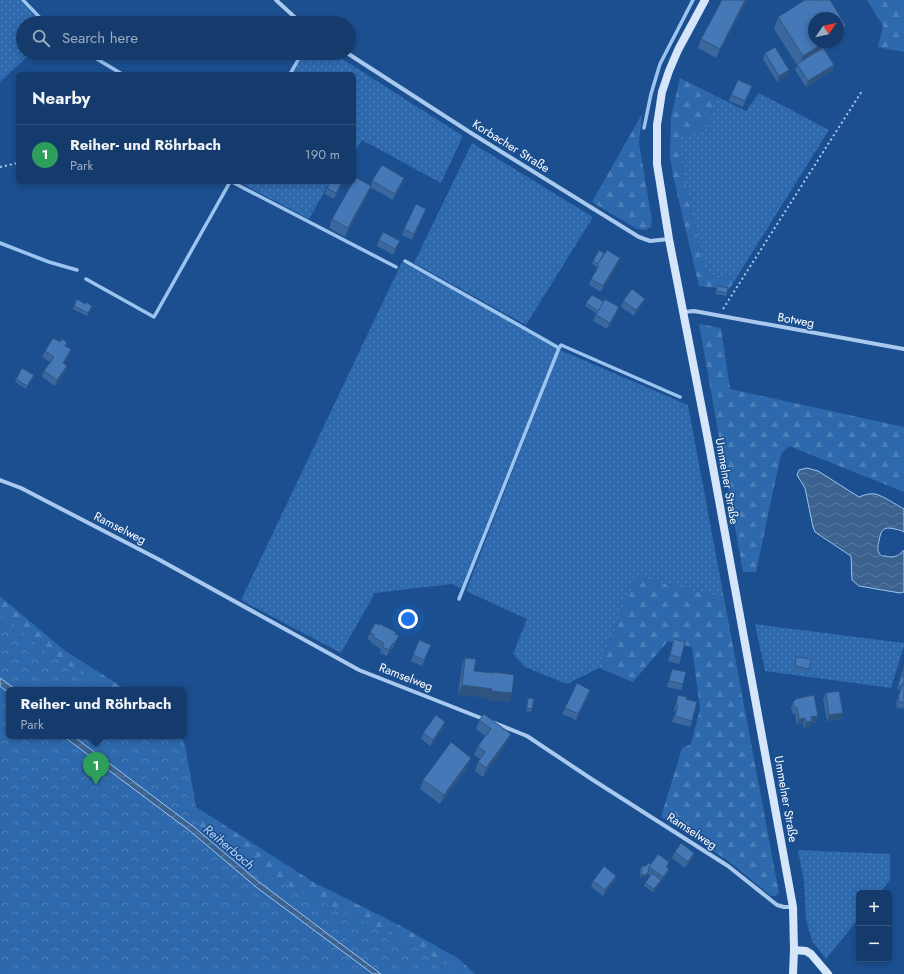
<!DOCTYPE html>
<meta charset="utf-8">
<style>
body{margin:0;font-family:Jost,sans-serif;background:#1d4271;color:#f1f3f6}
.controls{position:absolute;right:12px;bottom:12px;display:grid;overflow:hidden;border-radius:6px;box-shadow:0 2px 6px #0003}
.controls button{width:36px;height:36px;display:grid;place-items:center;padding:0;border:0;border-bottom:1px solid #33557e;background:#143b6b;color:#f1f3f6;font:20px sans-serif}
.compass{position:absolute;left:808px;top:12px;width:36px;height:36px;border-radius:50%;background:#143b6b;box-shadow:0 2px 6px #0003;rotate:56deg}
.you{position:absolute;left:408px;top:619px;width:14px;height:14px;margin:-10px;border:3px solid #fff;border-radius:50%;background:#1a73e8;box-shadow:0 0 0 6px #1a73e833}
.badge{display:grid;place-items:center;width:26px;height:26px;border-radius:50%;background:#8bbbb9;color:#fff;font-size:13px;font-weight:700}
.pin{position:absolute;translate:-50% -33px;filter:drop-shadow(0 1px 2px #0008)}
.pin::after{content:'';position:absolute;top:21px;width:14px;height:12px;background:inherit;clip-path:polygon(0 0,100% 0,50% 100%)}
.popup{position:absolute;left:6px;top:687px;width:180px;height:52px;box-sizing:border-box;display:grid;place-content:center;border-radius:6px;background:#143b6b;filter:drop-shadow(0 1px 3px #0005);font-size:13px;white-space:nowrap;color:#9dadc1}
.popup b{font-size:15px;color:#f1f3f6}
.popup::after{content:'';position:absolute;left:50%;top:100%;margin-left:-8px;border:8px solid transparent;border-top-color:#143b6b}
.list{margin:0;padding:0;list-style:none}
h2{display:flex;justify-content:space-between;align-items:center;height:52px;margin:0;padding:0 16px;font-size:17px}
h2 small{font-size:13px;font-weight:400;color:#9dadc1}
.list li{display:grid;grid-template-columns:26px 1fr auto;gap:12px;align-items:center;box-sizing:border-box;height:60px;padding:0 16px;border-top:1px solid #33557e}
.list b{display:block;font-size:15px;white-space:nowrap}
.list p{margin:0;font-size:13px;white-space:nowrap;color:#9dadc1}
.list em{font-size:13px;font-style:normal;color:#9dadc1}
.icon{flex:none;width:22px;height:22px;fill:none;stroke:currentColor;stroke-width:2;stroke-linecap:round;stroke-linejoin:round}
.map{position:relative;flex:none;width:904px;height:974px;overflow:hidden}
.search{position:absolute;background:#143b6b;box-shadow:0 2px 6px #0003;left:16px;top:16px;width:340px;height:44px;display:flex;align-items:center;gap:10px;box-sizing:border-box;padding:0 14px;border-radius:22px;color:#9dadc1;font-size:15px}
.panel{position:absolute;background:#143b6b;box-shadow:0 2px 6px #0003;left:16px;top:72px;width:340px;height:112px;border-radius:6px}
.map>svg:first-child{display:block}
</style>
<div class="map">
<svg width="904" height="974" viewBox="0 0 904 974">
<defs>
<pattern id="grass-dots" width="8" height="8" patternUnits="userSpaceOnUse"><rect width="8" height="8" fill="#2e69ad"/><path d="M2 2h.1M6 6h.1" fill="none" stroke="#4d80b9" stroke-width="1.8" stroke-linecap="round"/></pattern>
<pattern id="forest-firs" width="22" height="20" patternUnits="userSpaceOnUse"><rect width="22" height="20" fill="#2e69ad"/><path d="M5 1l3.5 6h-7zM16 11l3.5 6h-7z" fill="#4d80b9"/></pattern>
<pattern id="park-crowns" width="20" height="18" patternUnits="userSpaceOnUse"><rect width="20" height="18" fill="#2e69ad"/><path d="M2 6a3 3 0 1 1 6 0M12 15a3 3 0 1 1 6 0" fill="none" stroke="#4d80b9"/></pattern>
<pattern id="water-waves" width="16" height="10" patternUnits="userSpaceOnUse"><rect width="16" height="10" fill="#3c6290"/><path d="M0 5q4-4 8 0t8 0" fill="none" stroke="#597aa1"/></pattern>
</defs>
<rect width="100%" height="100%" fill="#1b4f8f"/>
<g fill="url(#grass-dots)">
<polygon points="0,0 20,0 41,23 23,23 23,53 31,53 0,82"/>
<polygon points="303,53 333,53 463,136 441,183 362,140 354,153 354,74 292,74"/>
<polygon points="759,93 829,130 735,280 705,273 683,173 680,151 679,136 706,130 716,96 746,111"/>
<polygon points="472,143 593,217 526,325 414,263"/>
<polygon points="239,182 330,182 309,219"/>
<polygon points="402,262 523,329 557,348 461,588 452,584 375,593 341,653 241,600"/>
<polygon points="560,350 688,405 724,598 636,577 599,668 567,684 525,667 513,654 527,619 466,591"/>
<polygon points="755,624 904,643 904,646 891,688 765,671"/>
<polygon points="798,850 890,854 890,880 880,893 859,893 859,918 826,959 812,941 806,920 804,882"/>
</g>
<g fill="url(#forest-firs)">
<polygon points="867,0 904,0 904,52 878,47 883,26"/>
<polygon points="680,78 716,96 706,130 680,136 680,151 683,173 705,273 735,280 729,289 699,286 673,176 670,156 671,117"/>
<polygon points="642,114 639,143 652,221 651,227 645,230 637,229 592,202"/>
<polygon points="699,324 721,328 730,389 904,427 904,492 789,446 781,454 756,572 743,572"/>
<polygon points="636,577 724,598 779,893 775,896 771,896 730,862 661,817 682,748 691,744 700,709 692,647 668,641 633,682 599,668"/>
<polygon points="0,596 64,650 127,690 17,690 0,678"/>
<polygon points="73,736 181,736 185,745 196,807 315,883 399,925 459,959 475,974 381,974"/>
</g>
<polygon fill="url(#park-crowns)" points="0,612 50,655 111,690 9,690 9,736 177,736 183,747 199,822 198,833 268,876 407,942 464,974 0,974"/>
<g fill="url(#water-waves)" stroke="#9cc4f0">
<path d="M 807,468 L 818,471 L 859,497 C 864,495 870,493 875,494 C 884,496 896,505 904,509 L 904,532 C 901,530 898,530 895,529 C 883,526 881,530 879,541 C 878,545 877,550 879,553 C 881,556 882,556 885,556 C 893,558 898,557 904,550 L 904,592 L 900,593 L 859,586 L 852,580 L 851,556 L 815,532 L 813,527 L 805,488 L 797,475 L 799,470 Z"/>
<polygon points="0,678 17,690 9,690 9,693 0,686"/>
<polygon points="63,736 73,736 194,827 259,882 381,974 373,974 256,887 190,831"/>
</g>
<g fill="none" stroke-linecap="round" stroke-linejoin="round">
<g stroke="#9cc4f0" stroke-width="3.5">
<polyline points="23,0 45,23"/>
<polyline points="87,53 122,74"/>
<polyline points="290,74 302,53"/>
<polyline points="644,128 651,94 660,64 693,0"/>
<polyline points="232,182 396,267"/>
<polyline points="0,243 49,262 77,270"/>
<polyline points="405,261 524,328 559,348"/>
<polyline points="86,279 154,317 230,182"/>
<polyline points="459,599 559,348 561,345 680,397"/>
</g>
<g stroke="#a9c9ee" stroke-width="2" stroke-dasharray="2 3" stroke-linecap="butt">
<polyline points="0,167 18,163"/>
<polyline points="723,309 862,91"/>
</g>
<g stroke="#a9c9ee" stroke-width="4">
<polyline points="276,0 301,23"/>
<polyline points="347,53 471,133 639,237 650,241 669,239"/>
<polyline points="684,312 694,311 904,349"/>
<polyline points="0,480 21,488 158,559 359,670 486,720"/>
<polyline points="492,722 527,736 593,780 728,866 777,905 784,907 793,907"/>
</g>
<g stroke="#d6e6fa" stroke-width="8">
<polyline points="705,0 678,50 669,71 662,92 657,125 657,164 669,239 708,440 793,907 794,950 793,974"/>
<polyline points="794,950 806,951 811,954 828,974"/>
</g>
</g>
<g fill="#3a679d">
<polygon points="722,0 747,0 716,58 698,48 701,39"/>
<polygon points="805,0 830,0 846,26 841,37 838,40 838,18 814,18 814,42 834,42 824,48 834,65 832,71 806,87 795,70 797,65 774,29 778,17"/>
<polygon points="765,53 787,76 777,82 763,59"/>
<polygon points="752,86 743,107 729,101 731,95"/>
<polygon points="372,181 402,184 393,200 370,187 367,195 345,237 329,228 332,219 371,186"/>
<polygon points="343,182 334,199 325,194 327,188"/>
<polygon points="424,215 412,240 402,235 404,229"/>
<polygon points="379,240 397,247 393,255 377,246"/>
<polygon points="593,261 618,264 601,292 589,285 591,279 596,271 597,267 592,264"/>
<polygon points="717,286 727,293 726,296 715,294"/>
<polygon points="623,301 642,305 634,316 621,307"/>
<polygon points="604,302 617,313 607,329 593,321 596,313 585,306 586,303"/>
<polygon points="74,306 91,309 87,316 73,309"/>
<polygon points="67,342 66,346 71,349 69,355 64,363 67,366 65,372 55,386 42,377 44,371 50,362 42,357 45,351"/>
<polygon points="34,375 32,378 26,389 15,382 16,379"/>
<polygon points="396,632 395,634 399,636 392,650 391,649 387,656 380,653 381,649 371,643 371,641 367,639 370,633"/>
<polygon points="674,639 681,658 679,664 668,661"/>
<polygon points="419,640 431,645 422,666 411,661"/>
<polygon points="796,657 809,669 808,672 794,669"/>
<polygon points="465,658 474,671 494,673 494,672 512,693 509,702 488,700 489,698 458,694 462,666"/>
<polygon points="904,664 904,706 903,709 896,707 897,704 896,704 900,689 897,689"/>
<polygon points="672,669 683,684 681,690 667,687"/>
<polygon points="826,693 843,713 841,719 827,721 823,699"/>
<polygon points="678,695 686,699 692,721 690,727 672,722 676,711 674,711"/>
<polygon points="588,696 576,720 562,714 565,708"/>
<polygon points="528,698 532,709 531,712 526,711 527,701"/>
<polygon points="793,702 816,722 811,723 810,727 804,728 803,724 797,725 795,714 792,713 791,708"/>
<polygon points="484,714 507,743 483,777 475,771 478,762 480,759 474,755 478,746 485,736 476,729 479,720"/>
<polygon points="445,722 443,728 430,746 421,739 423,733"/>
<polygon points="468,767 440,804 420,789 423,780"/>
<polygon points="675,852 694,853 692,859 685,868 672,858"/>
<polygon points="669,862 667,868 669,869 667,875 660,883 653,892 644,886 645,883 651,876 648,874 645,878 640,878 640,869 642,866 646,866 651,864"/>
<polygon points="616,876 614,882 603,896 591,887 593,881"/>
</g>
<g fill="#305480">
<polygon points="745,0 747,0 716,58 720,49"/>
<polygon points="846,26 841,37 838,40 838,30"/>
<polygon points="823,42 834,42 823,49 799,67 803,56"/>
<polygon points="834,65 832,71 806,87 808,81"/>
<polygon points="789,70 787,76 777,82 779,76"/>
<polygon points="404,178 402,184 393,200 395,194"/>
<polygon points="342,182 343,182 334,199 336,193"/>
<polygon points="371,186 367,195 345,237 348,228"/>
<polygon points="426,209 424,215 412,240 414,234"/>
<polygon points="400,241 393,255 395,249"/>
<polygon points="620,258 618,264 601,292 603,286"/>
<polygon points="645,299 642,305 634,316 636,310"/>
<polygon points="619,307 617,313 607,329 610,323"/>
<polygon points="71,349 69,355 61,369 63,363"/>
<polygon points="67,366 65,372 55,386 57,380"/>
<polygon points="399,636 392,650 394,644"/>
<polygon points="393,643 391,649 387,656 389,650"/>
<polygon points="462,685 492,689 489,698 458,694"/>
<polygon points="590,690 588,696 576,720 578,714"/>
<polygon points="491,691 512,693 509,702 488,700"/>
<polygon points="843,713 841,719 827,721 829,715"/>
<polygon points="818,716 816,722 811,723 810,727 804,728 806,722 811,717"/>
<polygon points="805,718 803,724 797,725 799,719"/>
<polygon points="445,722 443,728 430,746 433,740"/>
<polygon points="511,734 507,743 483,777 486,768"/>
<polygon points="471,758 468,767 440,804 444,795"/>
<polygon points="694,853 692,859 685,868 688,862"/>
<polygon points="669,869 667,875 660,883 663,877"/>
<polygon points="649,871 648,874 645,878 640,878 641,875"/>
<polygon points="616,876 614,882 603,896 605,890"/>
<polygon points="661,880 660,883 653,892 654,889"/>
</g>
<g fill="#4478b7" stroke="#305480">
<polygon points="722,0 745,0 720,49 701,39"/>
<polygon points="805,0 830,0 846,26 838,30 838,18 814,18 814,42 825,42 803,56 778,17"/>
<polygon points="775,47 789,70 779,76 765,53"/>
<polygon points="823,48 834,65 808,81 797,64"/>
<polygon points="738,80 752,86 745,101 731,95"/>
<polygon points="382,165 404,178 395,194 372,181"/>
<polygon points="355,177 371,186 348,228 332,219 353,182 354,182 354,180"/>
<polygon points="330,182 342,182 336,193 327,188"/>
<polygon points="416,204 426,209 414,234 404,229"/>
<polygon points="383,232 400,241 395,249 379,240"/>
<polygon points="599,250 604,253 598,264 593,261"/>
<polygon points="607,250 620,258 603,286 591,279 599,266 597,265"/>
<polygon points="717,286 728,288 727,293 717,291"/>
<polygon points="632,289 645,299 636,310 623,301"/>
<polygon points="592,295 604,302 598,311 586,303"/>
<polygon points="77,299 85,304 86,302 92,306 88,313 74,306"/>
<polygon points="605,299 619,307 610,323 596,315"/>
<polygon points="53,338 60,342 62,339 67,342 65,346 71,349 63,363 67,366 57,380 44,371 54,357 45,351"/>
<polygon points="22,368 34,375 27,386 16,379"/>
<polygon points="375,623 379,625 380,624 396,632 395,634 399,636 394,644 393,643 389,650 382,647 384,643 373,637 374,635 370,633"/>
<polygon points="674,639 685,642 681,658 670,655"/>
<polygon points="419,640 431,645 424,660 413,655"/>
<polygon points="796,657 811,659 809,669 795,666"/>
<polygon points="465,658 476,659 474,671 494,673 494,672 514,675 512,693 491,691 492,689 462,685"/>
<polygon points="904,665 904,674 902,673"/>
<polygon points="672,669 686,672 683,684 669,681"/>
<polygon points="901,676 904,677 904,683 903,683 901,686 898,686"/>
<polygon points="577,683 590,690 578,714 565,708"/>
<polygon points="903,683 904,683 904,703 898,701 899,698 898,698"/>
<polygon points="839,691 843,713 829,715 826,693"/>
<polygon points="678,695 687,697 686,699 697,702 692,721 675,716 678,705 676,705"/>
<polygon points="814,695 818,716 811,717 812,721 806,722 805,718 799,719 797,708 794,707 793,702 796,699"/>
<polygon points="528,698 534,699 532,709 527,708"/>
<polygon points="484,714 511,734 486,768 478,762 485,752 478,746 491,729 479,720"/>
<polygon points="436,715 445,722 433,740 423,733"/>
<polygon points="451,742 471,758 444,795 423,780"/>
<polygon points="681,843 694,853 688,862 675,852"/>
<polygon points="658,854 669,862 666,867 669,869 663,877 649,867"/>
<polygon points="648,863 651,864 649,867 648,870 649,871 646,875 641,875 642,866 646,866"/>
<polygon points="604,866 616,876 605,890 593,881"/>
<polygon points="652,873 661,880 654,889 645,883"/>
</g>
<g text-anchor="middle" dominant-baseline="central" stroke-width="3" stroke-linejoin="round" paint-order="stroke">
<g font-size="12" fill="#fff" stroke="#1b4f8f">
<text transform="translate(511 146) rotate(32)">Korbacher Straße</text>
<text transform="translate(796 320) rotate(10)">Botweg</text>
<text transform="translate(727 481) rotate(80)">Ummelner Straße</text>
<text transform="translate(120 528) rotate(27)">Ramselweg</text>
<text transform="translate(406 677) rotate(21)">Ramselweg</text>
<text transform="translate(786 799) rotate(80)">Ummelner Straße</text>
<text transform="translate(692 831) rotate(33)">Ramselweg</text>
</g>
<g font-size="13" font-style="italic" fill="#b5d3f5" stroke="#1b4f8f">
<text transform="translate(229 847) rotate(40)">Reiherbach</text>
</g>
</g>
</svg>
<div class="controls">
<button>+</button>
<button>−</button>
</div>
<svg class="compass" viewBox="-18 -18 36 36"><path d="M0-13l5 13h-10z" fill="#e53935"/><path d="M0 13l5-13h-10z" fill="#9dadc1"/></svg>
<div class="you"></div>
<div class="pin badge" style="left:96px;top:785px;background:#2e9e5b">1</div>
<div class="popup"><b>Reiher- und Röhrbach</b>Park</div>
<div class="search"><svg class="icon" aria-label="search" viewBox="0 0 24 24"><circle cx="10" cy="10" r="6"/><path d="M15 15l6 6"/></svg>Search here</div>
<section class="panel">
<h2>Nearby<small></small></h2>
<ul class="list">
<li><span class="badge" style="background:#2e9e5b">1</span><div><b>Reiher- und Röhrbach</b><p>Park</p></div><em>190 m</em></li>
</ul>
</section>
</div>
